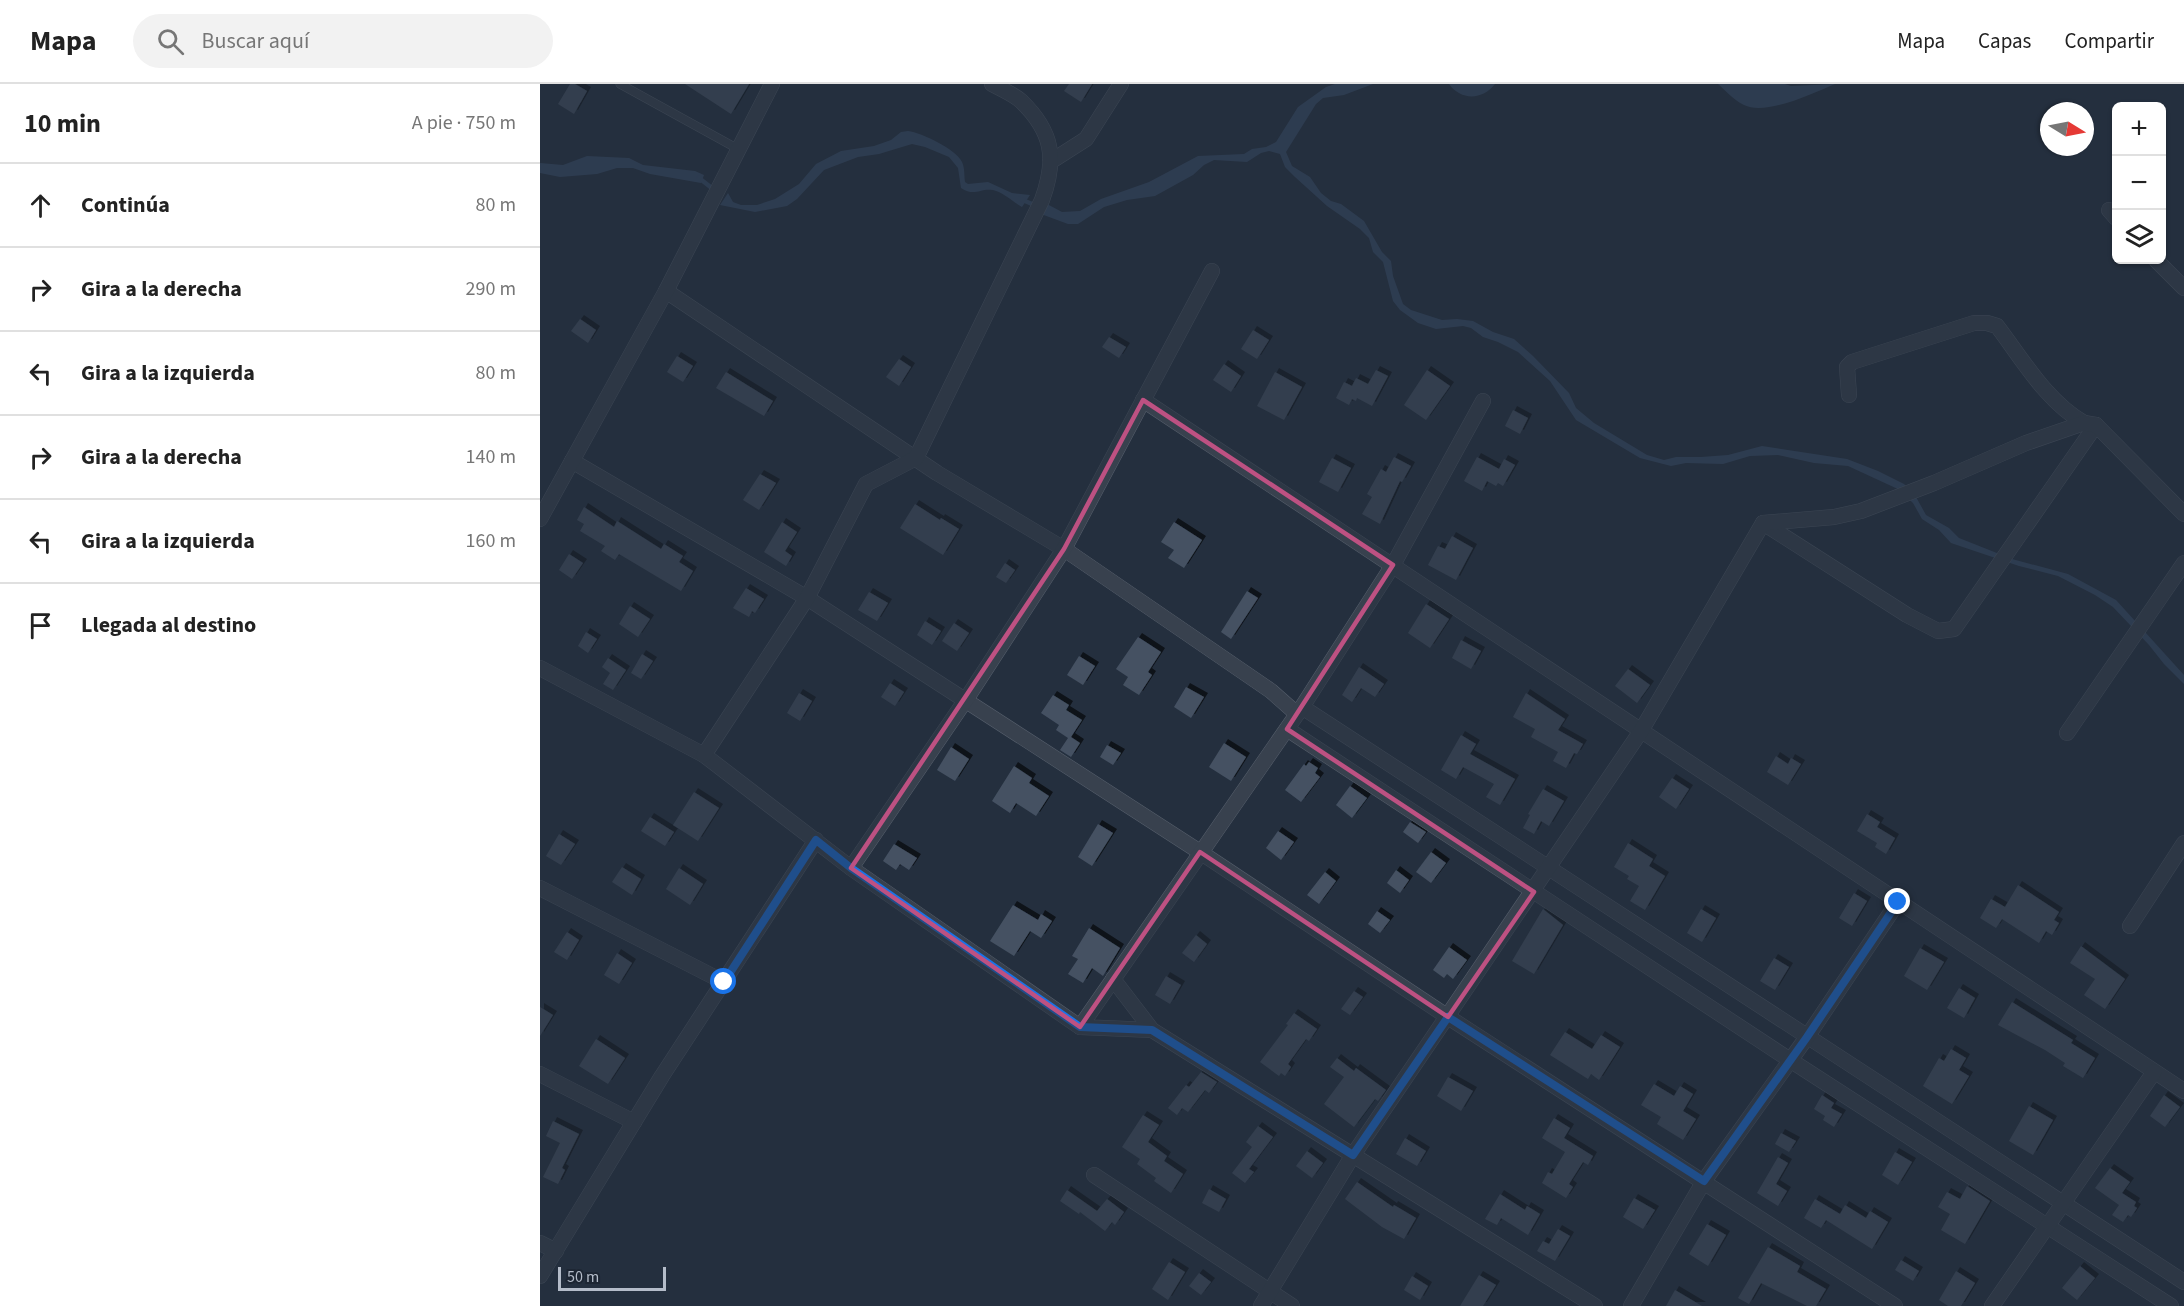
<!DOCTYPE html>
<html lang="es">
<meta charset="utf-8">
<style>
body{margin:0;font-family:"Source Sans 3",sans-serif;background:#f2f2f2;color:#222}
.controls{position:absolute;right:18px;top:18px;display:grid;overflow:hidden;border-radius:9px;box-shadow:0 2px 4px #0004}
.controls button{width:54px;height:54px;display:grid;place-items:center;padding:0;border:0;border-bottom:2px solid #e0e0e0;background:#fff;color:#222;font:30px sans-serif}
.compass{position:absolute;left:1500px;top:18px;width:54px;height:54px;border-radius:50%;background:#fff;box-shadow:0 2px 4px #0004;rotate:100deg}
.scale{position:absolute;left:18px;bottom:15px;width:108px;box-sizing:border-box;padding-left:6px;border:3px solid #b4bcc9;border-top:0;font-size:16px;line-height:21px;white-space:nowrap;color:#b4bcc9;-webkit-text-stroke:4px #1d2633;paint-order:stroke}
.stop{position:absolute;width:18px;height:18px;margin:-14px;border:4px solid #1a73e8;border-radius:50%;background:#fff}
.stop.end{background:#1a73e8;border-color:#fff;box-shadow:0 2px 6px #0008}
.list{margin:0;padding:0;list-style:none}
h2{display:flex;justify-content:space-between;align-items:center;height:78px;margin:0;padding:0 24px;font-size:26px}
h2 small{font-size:20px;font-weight:400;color:#767676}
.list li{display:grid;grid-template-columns:39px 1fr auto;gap:18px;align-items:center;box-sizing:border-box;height:84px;padding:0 24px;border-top:2px solid #e0e0e0}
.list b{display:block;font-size:22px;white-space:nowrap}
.list em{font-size:20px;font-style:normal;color:#767676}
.icon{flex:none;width:33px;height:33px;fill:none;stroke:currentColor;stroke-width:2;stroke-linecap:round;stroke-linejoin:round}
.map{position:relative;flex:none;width:1644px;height:1222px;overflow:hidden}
header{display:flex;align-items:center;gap:36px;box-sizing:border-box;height:84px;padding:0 30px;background:#fff;border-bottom:2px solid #e0e0e0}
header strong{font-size:28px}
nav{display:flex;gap:33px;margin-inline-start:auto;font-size:21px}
.search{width:420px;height:54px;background:#f2f2f2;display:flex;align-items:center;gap:15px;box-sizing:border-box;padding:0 21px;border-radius:33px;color:#767676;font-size:22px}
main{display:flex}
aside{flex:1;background:#fff}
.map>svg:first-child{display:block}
</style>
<header>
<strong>Mapa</strong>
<div class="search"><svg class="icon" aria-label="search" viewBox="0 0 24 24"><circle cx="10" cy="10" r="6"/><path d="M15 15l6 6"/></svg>Buscar aquí</div>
<nav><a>Mapa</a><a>Capas</a><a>Compartir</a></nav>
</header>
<main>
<aside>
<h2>10 min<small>A pie · 750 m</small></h2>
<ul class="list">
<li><svg class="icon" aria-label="ahead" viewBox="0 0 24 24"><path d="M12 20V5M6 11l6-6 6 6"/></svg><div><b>Continúa</b></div><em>80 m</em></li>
<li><svg class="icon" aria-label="right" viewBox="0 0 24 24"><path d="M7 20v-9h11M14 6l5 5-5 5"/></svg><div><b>Gira a la derecha</b></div><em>290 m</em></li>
<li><svg class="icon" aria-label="left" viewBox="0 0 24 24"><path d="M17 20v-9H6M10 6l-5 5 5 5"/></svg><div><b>Gira a la izquierda</b></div><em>80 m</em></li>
<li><svg class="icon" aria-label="right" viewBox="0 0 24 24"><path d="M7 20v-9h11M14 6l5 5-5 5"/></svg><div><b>Gira a la derecha</b></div><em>140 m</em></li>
<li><svg class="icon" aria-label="left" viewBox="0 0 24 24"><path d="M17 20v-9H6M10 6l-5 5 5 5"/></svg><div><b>Gira a la izquierda</b></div><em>160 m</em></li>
<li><svg class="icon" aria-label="arrive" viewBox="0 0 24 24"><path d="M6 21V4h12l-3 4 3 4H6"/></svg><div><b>Llegada al destino</b></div></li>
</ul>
</aside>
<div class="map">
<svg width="1644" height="1222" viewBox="0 0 1644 1222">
<defs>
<filter id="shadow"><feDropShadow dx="4" dy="-4" stdDeviation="0" flood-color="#0009"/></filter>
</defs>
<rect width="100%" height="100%" fill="#242f3e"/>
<g fill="#394c67">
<polygon points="795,0 833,0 804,11 783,14 776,20 746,68 752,82 770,93 781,109 791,117 801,120 824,137 842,168 851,177 853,192 863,220 871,226 902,236 917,235 933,237 953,248 974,255 993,272 1029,309 1036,324 1054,339 1107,371 1124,376 1136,373 1161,373 1188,371 1222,362 1307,375 1338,387 1364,400 1376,413 1386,431 1409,444 1419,454 1472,475 1528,490 1576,516 1644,591 1644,600 1624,580 1609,561 1573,523 1555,511 1518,492 1479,482 1411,459 1399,446 1382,435 1373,419 1360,406 1308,382 1274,379 1238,371 1210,372 1183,380 1146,379 1131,382 1100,374 1036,336 1010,297 978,268 958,258 943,253 931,244 923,242 896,245 878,239 860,226 853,217 843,178 833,168 829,154 820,145 787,122 755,93 745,83 740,70 729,67 721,69 707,78 674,76 664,81 653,91 615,112 587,116 564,123 538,140 528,140 501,130 507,120 522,128 540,127 561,115 609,98 658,72 704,70 712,65 726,63 736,58 758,23 786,3"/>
<path d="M 909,0 L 955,0 C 943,16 921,17 909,0 Z"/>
<path d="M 1178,0 L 1245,0 L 1251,2 L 1295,0 C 1274,9 1226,32 1204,21 C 1195,17 1186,7 1178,0 Z"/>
<path d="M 368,47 C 382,49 416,65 422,78 C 425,85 424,91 425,98 L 428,100 L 448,98 L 472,109 L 490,111 L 482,123 C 473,118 463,108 453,106 C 439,104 435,113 421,104 L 418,84 L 409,73 L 385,63 L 372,60 L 339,70 L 318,73 L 284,86 L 257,115 L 247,122 L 215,128 L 180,121 L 188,109 L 193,118 L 201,121 L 217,121 L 235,115 L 259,100 L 276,80 L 301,67 L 334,62 L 351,56 L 361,48 Z"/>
<polygon points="47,72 89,74 103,81 155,87 164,91 161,99 110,90 93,84 77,84 57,90 20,93 0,89 0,79 23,81"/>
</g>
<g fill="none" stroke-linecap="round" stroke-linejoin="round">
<g stroke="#394c67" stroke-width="4.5">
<polyline points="159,94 173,105"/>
<polyline points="480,115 497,122"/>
</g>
</g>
<g fill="#455162" filter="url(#shadow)">
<polygon points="30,0 35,0 47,7 34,30 18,20"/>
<polygon points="145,0 209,0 191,30"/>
<polygon points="529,0 552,0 541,18 524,7"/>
<polygon points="40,235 56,246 48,259 31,247"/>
<polygon points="713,246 729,256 717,275 701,265"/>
<polygon points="569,253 586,263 579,274 562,263"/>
<polygon points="137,272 153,282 143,298 127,288"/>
<polygon points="359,275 371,283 359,302 346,293"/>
<polygon points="684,280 701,292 691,308 673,296"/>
<polygon points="836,286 848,292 832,322 817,314 816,317 812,315 809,321 796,314 804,298 812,302 816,294 828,300"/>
<polygon points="887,286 910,302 886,336 864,321"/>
<polygon points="186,288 233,317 224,332 176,304"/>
<polygon points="735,288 762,303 744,336 717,322"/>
<polygon points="973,326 988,334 980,350 965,342"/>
<polygon points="854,373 871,382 862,398 860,397 840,440 822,430 832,413 827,410 841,385 846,388"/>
<polygon points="937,373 959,385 964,375 975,381 963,402 958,399 956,402 947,397 942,407 924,397"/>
<polygon points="792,374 811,384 798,408 779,398"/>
<polygon points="220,390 236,399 219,426 203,416"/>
<polygon points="375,420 400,436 401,434 419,445 403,471 360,444"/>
<polygon points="44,423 74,443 77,437 121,465 124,460 143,472 139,478 153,487 141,507 79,470 75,476 61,467 65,462 40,447 44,440 37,436"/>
<polygon points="242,438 257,448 245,467 252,472 246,482 224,468"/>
<polygon points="634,438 662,456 644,484 628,474 634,466 621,458"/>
<polygon points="912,452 933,464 916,496 888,481 898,462 905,465"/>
<polygon points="29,470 43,479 32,495 19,486"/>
<polygon points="465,479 475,486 466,499 456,493"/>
<polygon points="206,504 224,515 215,529 212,527 209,533 193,524"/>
<polygon points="707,507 718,514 691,555 681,548"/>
<polygon points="329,508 348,519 337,537 318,526"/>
<polygon points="886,520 909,535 890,564 868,549"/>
<polygon points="90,522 110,535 98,553 79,540"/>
<polygon points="385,537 401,547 392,561 377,551"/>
<polygon points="414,539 429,549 417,567 402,557"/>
<polygon points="46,548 57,555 48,569 38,562"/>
<polygon points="598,553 621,568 608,588 612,591 599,611 583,601 588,593 576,585"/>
<polygon points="921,556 941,567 931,585 912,574"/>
<polygon points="102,570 113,577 101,595 91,589"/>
<polygon points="539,572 555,582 543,601 527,591"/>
<polygon points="68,574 86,586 73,606 63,600 70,589 62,583"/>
<polygon points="819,583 844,600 835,613 821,604 812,618 802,611"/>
<polygon points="1088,585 1110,601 1097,619 1075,602"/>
<polygon points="350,599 364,608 355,622 341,613"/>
<polygon points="646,603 664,613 651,634 634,623"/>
<polygon points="259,609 272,617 260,637 247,629"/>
<polygon points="986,609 1025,635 1018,646 1043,660 1037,670 1034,669 1026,684 1013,677 1018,668 991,653 995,645 973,633"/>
<polygon points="513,611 529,621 526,626 542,636 531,653 540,659 531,673 520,666 528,654 516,646 519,641 501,629"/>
<polygon points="921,651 936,660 930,670 975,695 960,721 946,713 954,700 923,683 916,695 901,686"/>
<polygon points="684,659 706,673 691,697 669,683"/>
<polygon points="567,661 581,669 573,681 560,673"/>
<polygon points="411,663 429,675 415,697 397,686"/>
<polygon points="1236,672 1248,680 1251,674 1261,680 1248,701 1227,688"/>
<polygon points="769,678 778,684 775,689 780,693 761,718 745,706 764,680 766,682"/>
<polygon points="474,682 492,694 489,699 509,712 496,732 476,719 470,729 452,717"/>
<polygon points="1132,694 1149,705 1136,725 1119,713"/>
<polygon points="810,702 827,714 812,734 796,721"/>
<polygon points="1003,705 1024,717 1009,742 1001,737 994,750 983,744 990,731 988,730"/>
<polygon points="154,708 179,724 158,757 133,741"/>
<polygon points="1327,730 1340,738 1337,743 1355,754 1346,770 1335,763 1337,759 1317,747"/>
<polygon points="110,733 134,748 125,762 101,747"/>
<polygon points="870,738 886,748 878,759 863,748"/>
<polygon points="558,740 573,749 552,782 538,773"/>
<polygon points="738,747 754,758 741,776 726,764"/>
<polygon points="19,750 35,760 21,781 6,772"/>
<polygon points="1088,759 1113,775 1109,782 1125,792 1105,826 1090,817 1099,802 1087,795 1089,792 1074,783"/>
<polygon points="354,760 377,774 369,786 360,780 356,786 343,777"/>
<polygon points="891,768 906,779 891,799 876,788"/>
<polygon points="82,783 101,795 92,811 72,798"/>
<polygon points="139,784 163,800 150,821 126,805"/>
<polygon points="856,786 869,796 860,809 847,799"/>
<polygon points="785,788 796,797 779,820 767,811"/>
<polygon points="1478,801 1519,828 1514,836 1519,839 1512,851 1506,847 1499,859 1462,835 1456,844 1440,834 1451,815 1465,823"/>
<polygon points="1314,809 1327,817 1312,842 1299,834"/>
<polygon points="473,821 498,836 501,830 512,837 501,854 490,847 474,872 450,857"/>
<polygon points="1003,825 1023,841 994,890 972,877"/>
<polygon points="1161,825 1176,834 1162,858 1147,849"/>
<polygon points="837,827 850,836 840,849 828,840"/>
<polygon points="549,844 580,864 563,892 552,884 543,899 528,890 538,875 532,872"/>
<polygon points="27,848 39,856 27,876 14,868"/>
<polygon points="656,851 667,860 654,878 642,869"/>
<polygon points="1541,862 1585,895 1565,925 1544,911 1555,895 1530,879"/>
<polygon points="909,863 927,876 913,895 907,890 904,894 893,886"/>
<polygon points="1380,864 1404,878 1387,906 1364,892"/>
<polygon points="77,869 92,879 79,900 64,891"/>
<polygon points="1234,874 1249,883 1235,906 1220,897"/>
<polygon points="626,892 641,901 630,920 615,911"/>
<polygon points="1419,904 1435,914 1424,934 1407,924"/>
<polygon points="814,907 823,913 810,931 801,925"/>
<polygon points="1472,918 1533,956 1531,959 1555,974 1543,994 1523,982 1525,979 1505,966 1458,941"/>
<polygon points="0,923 13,931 0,952"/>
<polygon points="754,929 777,945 769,957 766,955 748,980 751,983 745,992 741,989 739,992 720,978 748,941 746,940"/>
<polygon points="1025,948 1052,965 1061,951 1080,963 1059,996 1051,990 1048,995 1010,971"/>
<polygon points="56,955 85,974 68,1000 39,982"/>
<polygon points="1411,965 1426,974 1419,986 1429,992 1412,1020 1383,1002 1399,974 1404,977"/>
<polygon points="797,974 814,987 816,984 846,1006 838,1017 835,1015 814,1043 784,1020 804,993 790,983"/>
<polygon points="661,988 677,998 669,1009 665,1006 648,1028 642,1024 637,1031 628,1024 646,1001 649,1003"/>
<polygon points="908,993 933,1007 921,1027 897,1012"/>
<polygon points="1114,1000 1134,1012 1140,1002 1153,1010 1143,1027 1156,1035 1143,1056 1117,1040 1121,1033 1101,1021"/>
<polygon points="1282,1011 1294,1019 1291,1024 1302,1030 1294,1043 1283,1036 1285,1032 1274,1025"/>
<polygon points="1624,1011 1640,1023 1625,1043 1610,1032"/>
<polygon points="1489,1022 1513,1036 1493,1071 1469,1057"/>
<polygon points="603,1031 619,1041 608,1058 627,1072 624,1077 643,1090 631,1109 614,1097 616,1094 597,1080 600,1075 582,1063"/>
<polygon points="1014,1034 1030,1044 1024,1054 1053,1072 1048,1081 1043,1078 1029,1100 1033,1103 1026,1114 1002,1099 1008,1088 1012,1090 1025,1068 1002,1054"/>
<polygon points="13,1037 39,1050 22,1084 25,1086 18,1100 3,1093 20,1059 6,1052"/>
<polygon points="718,1042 733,1053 709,1085 714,1088 705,1099 692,1089 712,1063 706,1058"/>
<polygon points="1241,1049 1256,1057 1249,1068 1235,1060"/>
<polygon points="865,1054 886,1067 877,1082 856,1070"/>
<polygon points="767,1067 783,1079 772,1094 756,1082"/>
<polygon points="1355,1068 1372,1078 1358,1101 1342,1091"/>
<polygon points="1238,1073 1248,1079 1236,1100 1247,1107 1238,1122 1217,1109"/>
<polygon points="1570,1084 1590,1098 1582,1109 1596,1118 1594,1122 1597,1124 1591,1133 1588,1131 1583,1138 1572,1131 1579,1121 1555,1104"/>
<polygon points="817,1098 853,1123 854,1121 876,1134 864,1155 842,1143 805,1115"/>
<polygon points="1427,1102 1450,1117 1425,1160 1401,1146 1410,1130 1398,1123 1407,1108 1420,1115"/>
<polygon points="669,1105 686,1115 679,1128 662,1119"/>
<polygon points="527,1106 557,1127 567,1115 584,1128 575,1141 572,1138 565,1147 540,1128 539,1130 520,1117"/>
<polygon points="960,1110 985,1126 987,1122 1000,1130 988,1151 961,1134 957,1141 945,1135"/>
<polygon points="1094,1114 1115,1126 1103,1145 1083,1133"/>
<polygon points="1275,1115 1300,1130 1305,1121 1326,1134 1330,1127 1348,1138 1332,1165 1286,1136 1281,1144 1264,1134"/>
<polygon points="1167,1140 1186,1151 1168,1182 1149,1170"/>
<polygon points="1018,1145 1030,1152 1015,1177 997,1167 1003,1157 1009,1160"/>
<polygon points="1228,1163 1260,1182 1257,1188 1286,1205 1276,1222 1267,1222 1221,1199 1209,1220 1198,1214"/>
<polygon points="1361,1176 1379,1187 1373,1197 1355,1186"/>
<polygon points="629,1178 645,1188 628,1216 612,1205"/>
<polygon points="1540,1182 1555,1194 1537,1216 1522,1204"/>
<polygon points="1416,1187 1435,1199 1421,1222 1408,1222 1399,1216"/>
<polygon points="659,1189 671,1198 661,1211 649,1202"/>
<polygon points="939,1191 956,1201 943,1222 920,1222"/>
<polygon points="872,1192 888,1202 880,1216 864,1206"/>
<polygon points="1135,1206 1162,1222 1126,1222"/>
</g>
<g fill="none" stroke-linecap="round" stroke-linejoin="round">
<defs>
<polyline id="lane" points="80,0 198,65"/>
<g id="street">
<polyline points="510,78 546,55 581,0"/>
<polyline points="1569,126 1576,134"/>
<polyline points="1616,176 1644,204"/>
<polyline points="126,207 397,389 524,465 731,607 757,630"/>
<path d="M 1309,311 L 1307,283 L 1312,278 L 1434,239 L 1447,239 L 1457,242 C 1483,276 1506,317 1544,339"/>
<polyline points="603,316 1644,1007"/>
<polyline points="32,377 267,514 660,768 908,933 1355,1222"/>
<polyline points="0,435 126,207 232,0"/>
<polyline points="1223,439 1367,531 1398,547 1414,545 1556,341"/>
<polyline points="0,584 164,671 311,784 540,943"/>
<polyline points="762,623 1644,1198"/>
<polyline points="747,645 1250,976 1631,1222"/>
<polyline points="1527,649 1644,479"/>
<path d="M 164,671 L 267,514 L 326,400 L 376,374 L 502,116 C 517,75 513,48 481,17 C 473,10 461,5 452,0"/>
<polyline points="311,784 425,617 524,465 672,187"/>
<polyline points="0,804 184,898"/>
<polyline points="1590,842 1644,759"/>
<polyline points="573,895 612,946 1055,1222"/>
<polyline points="612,946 540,943 762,623 853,481 943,317"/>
<polyline points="0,990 94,1038"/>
<polyline points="554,1091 752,1222"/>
<polyline points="0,1159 16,1167"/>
<polyline points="0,1192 122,992 276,756"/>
<polyline points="721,1222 813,1071 1101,647 1223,439 1294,433 1321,427 1394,399 1486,359 1544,339 1556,341 1644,430"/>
<polyline points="1091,1222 1164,1097 1267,953 1358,818"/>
<polyline points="1452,1222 1614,988"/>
</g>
</defs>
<use href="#lane" stroke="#565f6c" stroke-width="9"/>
<use href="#street" stroke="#565f6c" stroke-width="16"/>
<use href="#lane" stroke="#38414e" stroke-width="8"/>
<use href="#street" stroke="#38414e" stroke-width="15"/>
</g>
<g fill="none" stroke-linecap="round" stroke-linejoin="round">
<polyline stroke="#1a73e8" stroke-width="8" points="184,898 276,756 311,784 540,943 612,946 813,1071 908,933 1164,1097 1267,953 1358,818"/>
</g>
<path d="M0 0H1644V1222H0ZM 603,316 L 853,481 L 747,645 L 994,808 L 908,933 L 660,768 L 540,943 L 311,784 L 524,465 Z" fill="#242f3e" fill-opacity=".55" fill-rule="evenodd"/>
<path fill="none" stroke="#bd5182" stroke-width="4.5" stroke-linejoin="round" d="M 603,316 L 853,481 L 747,645 L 994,808 L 908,933 L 660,768 L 540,943 L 311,784 L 524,465 Z"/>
</svg>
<div class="controls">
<button>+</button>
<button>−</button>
<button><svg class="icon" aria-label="layers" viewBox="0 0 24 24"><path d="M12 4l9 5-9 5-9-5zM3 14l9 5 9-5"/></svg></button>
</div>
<svg class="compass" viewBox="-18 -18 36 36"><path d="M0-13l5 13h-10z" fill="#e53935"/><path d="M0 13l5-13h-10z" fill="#767676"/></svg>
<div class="scale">50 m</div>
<div class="stop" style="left:184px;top:898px"></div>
<div class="stop end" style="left:1358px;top:818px"></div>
</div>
</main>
